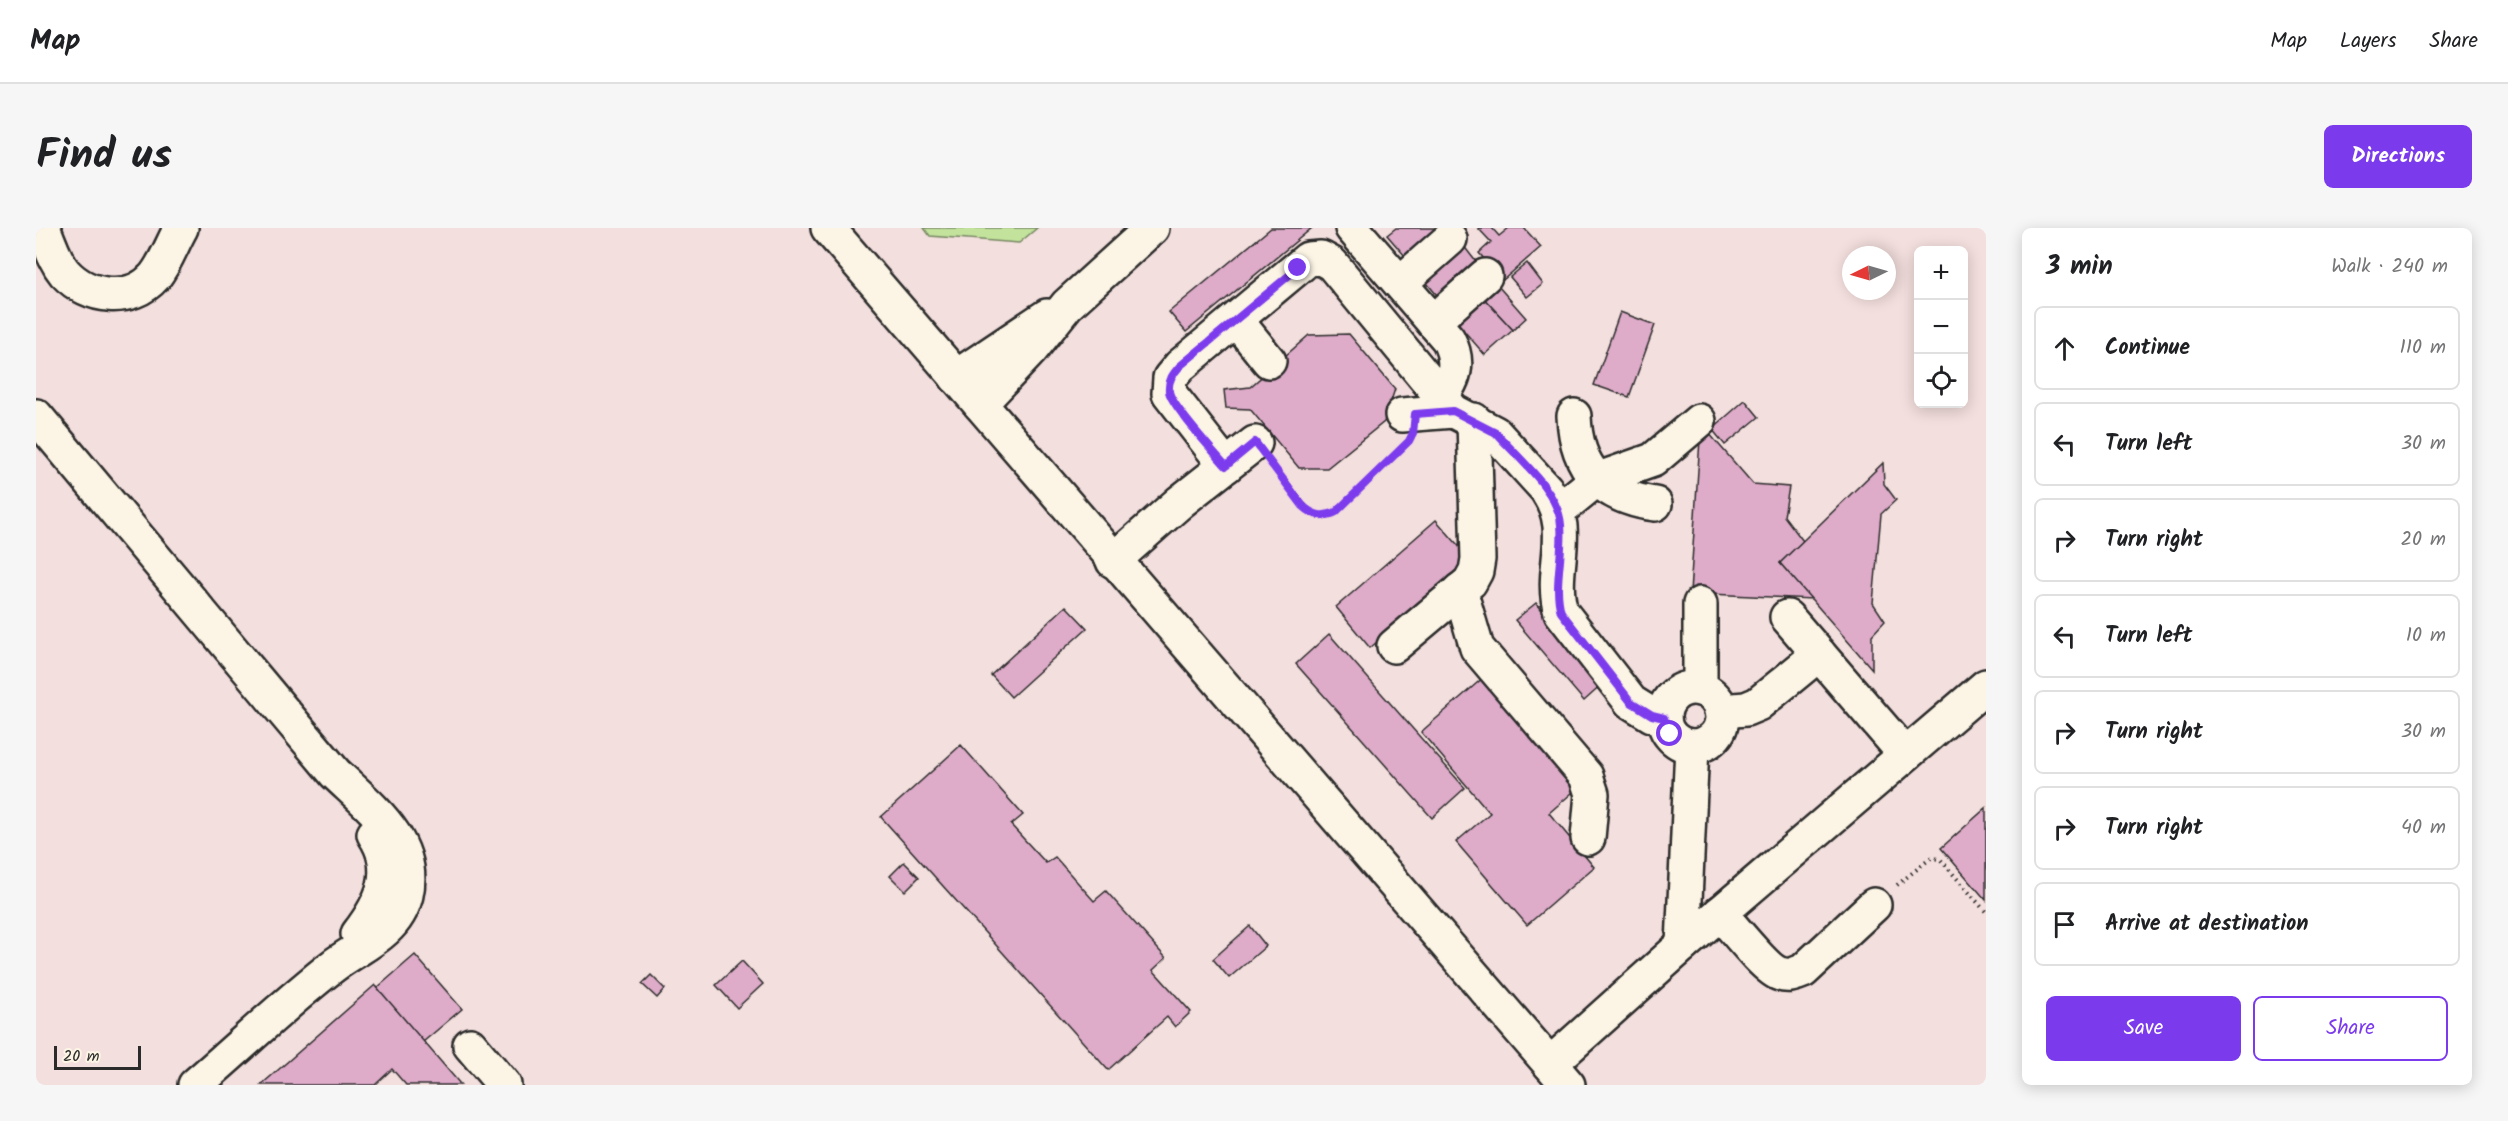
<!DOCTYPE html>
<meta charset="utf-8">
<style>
body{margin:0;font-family:Kalam,sans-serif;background:#f6f6f6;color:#202124}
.controls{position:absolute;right:18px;top:18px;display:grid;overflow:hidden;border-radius:9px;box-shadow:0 3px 15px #0003}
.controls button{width:54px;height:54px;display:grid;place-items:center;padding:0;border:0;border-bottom:2px solid #e0e0e0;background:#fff;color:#202124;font:30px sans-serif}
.compass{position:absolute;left:1806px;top:18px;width:54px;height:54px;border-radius:50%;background:#fff;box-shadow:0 3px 15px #0003;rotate:265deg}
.scale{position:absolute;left:18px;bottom:15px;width:87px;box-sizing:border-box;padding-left:6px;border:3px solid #2b2b2b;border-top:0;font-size:16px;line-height:21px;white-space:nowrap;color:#2b2b2b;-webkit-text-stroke:4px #fcf5e5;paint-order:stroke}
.stop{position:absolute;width:18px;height:18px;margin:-14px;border:4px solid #7c3aed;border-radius:50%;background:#fff}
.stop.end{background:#7c3aed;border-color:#fff;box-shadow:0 2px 6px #0008}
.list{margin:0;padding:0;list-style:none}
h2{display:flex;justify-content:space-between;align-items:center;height:78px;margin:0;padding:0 24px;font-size:26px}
h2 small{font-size:20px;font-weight:400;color:#757577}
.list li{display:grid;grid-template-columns:39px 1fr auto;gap:18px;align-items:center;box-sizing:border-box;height:84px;margin:0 12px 12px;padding:0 12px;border:2px solid #e0e0e0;border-radius:9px}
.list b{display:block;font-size:22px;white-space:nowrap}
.list em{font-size:20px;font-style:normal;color:#757577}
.actions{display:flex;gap:12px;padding:18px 24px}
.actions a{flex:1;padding:14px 0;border:2px solid #7c3aed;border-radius:9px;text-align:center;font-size:21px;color:#7c3aed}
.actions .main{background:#7c3aed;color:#fff}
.icon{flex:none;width:33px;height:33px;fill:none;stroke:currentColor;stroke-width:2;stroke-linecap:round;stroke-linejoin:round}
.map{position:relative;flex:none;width:1950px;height:857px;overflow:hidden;border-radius:9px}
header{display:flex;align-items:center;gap:36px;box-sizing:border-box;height:84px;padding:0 30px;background:#fff;border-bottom:2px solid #e0e0e0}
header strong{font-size:28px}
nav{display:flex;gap:33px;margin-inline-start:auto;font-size:21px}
.intro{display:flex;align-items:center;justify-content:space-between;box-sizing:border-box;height:144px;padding:0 36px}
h1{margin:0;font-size:42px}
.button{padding:15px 27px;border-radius:9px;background:#7c3aed;color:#fff;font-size:21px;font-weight:700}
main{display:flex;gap:36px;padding:0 36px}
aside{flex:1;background:#fff;border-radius:9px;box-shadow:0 3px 15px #0003}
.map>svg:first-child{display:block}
</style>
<header>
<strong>Map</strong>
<nav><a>Map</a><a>Layers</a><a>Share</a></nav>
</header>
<div class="intro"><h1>Find us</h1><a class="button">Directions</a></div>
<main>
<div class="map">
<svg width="1950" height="857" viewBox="0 0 1950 857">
<rect width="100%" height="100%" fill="#f3dfdd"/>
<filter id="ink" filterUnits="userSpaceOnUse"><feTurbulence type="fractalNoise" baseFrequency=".0167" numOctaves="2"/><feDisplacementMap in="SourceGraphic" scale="12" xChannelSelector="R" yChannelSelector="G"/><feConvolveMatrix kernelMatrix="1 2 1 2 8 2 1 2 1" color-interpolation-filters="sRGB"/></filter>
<g filter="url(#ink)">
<polygon fill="#c3e39c" stroke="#778764" stroke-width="1.5" points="888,0 1001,0 983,15 894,8"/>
<g fill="#deabc9" stroke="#2b2b2b" stroke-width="1.5">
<polygon points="1235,0 1276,0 1150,104 1133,84"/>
<polygon points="1360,0 1402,0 1369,28 1351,7"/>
<polygon points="1442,0 1456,0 1463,8 1473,0 1488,0 1505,19 1467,52 1443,25 1455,14"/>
<polygon points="1427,17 1444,39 1404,71 1387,50"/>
<polygon points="1491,35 1507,56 1491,69 1474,49"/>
<polygon points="1455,50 1490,90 1477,102 1441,63"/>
<polygon points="1441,63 1477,102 1449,127 1414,87"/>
<polygon points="1584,84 1619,97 1593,169 1558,157"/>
<polygon points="1313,106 1359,161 1348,194 1291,240 1263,240 1214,181 1190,180 1188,162 1214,159 1273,107"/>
<polygon points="1709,172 1723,189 1689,217 1676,201"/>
<polygon points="1665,196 1717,256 1753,259 1748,288 1767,313 1744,335 1776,371 1654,365"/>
<polygon points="1847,235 1848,256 1860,272 1845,286 1837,375 1849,393 1836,407 1836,441 1744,335"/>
<polygon points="1400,292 1435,332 1334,420 1300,379"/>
<polygon points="1500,375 1568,455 1548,473 1479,392"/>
<polygon points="1030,378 1051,400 975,469 955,447"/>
<polygon points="1293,406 1429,560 1396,590 1260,436"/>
<polygon points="1449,448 1544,558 1513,585 1558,639 1491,697 1420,614 1454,585 1385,504"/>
<polygon points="925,517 987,587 975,597 1010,635 1019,629 1058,673 1070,663 1130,730 1117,742 1155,784 1139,799 1131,789 1072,842 845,589"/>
<polygon points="1950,580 1950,672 1905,620"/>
<polygon points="868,634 883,649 869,663 854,648"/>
<polygon points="1214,698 1230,718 1193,750 1177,731"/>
<polygon points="379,727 426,781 387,814 341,760"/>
<polygon points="706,733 727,756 701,780 680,757"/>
<polygon points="615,747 629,761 621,770 606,756"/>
<polygon points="339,757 425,857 370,857 356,841 339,857 225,857"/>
</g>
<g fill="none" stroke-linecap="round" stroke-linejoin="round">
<defs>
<g id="street">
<path d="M 7,0 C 14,15 18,32 29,45 C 52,70 95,76 119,48 C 130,34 136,16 145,0"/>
<polyline points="792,0 1532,857"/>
<path d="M 1316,0 L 1412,111 C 1423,132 1421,149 1405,168"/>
<polyline points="1364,55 1414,11"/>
<polyline points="1200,92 1233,133"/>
<polyline points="1397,94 1449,48"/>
<polyline points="920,149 1011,88"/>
<polyline points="944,176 995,122 1031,77 1116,0"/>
<polyline points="1366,187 1417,183"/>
<path d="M 0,188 L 299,545 C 333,578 382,613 370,667 C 367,680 359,693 349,702 C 334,716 314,725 297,738 C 249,775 205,818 159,857"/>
<path d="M 1538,188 C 1540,241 1567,269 1619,276"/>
<path d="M 1190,238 L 1133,165 L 1134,150 L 1144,138 L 1272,31 L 1285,30 L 1296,36 L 1417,183 L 1459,205 L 1510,261 C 1540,304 1512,340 1525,384 L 1595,474 L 1616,487 L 1628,490"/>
<polyline points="1522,283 1560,252 1617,232 1663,193"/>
<polyline points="1077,333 1144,274 1219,215"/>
<polyline points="1424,362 1441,420 1550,548 1556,566 1552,610"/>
<polyline points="1664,376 1664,461"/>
<polyline points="1751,389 1869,526"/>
<polyline points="1358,418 1434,354 1440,343 1442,331 1438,192"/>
<circle cx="1657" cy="489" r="29"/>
<polyline points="1685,483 1710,481 1722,476 1783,426"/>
<path d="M 1684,685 C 1696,698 1730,742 1744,746 C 1753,749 1759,746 1767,743 L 1838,677"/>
<path d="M 322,706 C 346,675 362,642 338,606"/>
<polyline points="1647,717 1656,518"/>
<polyline points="434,817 468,857"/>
<polyline points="1514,836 1647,717 1950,458"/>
</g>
</defs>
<use href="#street" stroke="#2b2b2b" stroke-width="38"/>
<g stroke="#2b2b2b" stroke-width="4" stroke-dasharray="1.5 4.5" stroke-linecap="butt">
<path d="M 1238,239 L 1274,284 C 1284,288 1290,288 1300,284 L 1367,219"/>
<polyline points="1861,657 1895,630 1904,631 1950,684"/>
</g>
<use href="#street" stroke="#fcf5e5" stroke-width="33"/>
</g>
</g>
<g fill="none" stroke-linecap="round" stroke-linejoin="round" filter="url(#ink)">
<path stroke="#7c3aed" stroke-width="8" d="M 1262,40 L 1144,138 C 1137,146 1132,152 1133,163 C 1134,176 1179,225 1190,238 L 1219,214 L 1267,278 C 1278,288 1287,290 1300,284 L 1373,213 L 1377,205 L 1379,186 L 1417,183 L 1460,205 C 1481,229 1523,263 1525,297 C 1528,327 1517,356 1525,384 L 1595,474 L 1616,487 L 1628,490 L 1634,506"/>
</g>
</svg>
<div class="controls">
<button>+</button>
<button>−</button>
<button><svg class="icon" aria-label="locate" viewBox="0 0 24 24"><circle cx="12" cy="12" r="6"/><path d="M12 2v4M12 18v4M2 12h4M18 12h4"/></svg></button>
</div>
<svg class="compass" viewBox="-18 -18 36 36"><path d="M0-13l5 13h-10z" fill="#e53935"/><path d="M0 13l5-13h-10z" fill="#757577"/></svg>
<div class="scale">20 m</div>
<div class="stop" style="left:1634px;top:506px"></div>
<div class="stop end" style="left:1262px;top:40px"></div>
</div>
<aside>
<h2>3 min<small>Walk · 240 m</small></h2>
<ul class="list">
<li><svg class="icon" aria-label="ahead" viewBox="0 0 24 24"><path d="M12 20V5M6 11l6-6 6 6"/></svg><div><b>Continue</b></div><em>110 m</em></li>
<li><svg class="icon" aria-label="left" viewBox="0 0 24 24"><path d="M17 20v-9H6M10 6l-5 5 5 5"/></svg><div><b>Turn left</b></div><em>30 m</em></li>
<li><svg class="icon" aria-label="right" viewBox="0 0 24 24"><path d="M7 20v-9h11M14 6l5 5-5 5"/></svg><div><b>Turn right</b></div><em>20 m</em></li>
<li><svg class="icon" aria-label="left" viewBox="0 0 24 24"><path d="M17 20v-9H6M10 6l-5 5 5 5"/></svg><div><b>Turn left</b></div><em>10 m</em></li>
<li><svg class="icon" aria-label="right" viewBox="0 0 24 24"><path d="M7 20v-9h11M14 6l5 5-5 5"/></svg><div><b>Turn right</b></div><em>30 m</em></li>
<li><svg class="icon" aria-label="right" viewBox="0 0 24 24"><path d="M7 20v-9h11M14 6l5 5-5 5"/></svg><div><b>Turn right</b></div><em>40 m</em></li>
<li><svg class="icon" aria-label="arrive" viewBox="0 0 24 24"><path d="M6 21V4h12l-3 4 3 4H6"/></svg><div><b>Arrive at destination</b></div></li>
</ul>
<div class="actions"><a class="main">Save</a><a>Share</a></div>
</aside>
</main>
